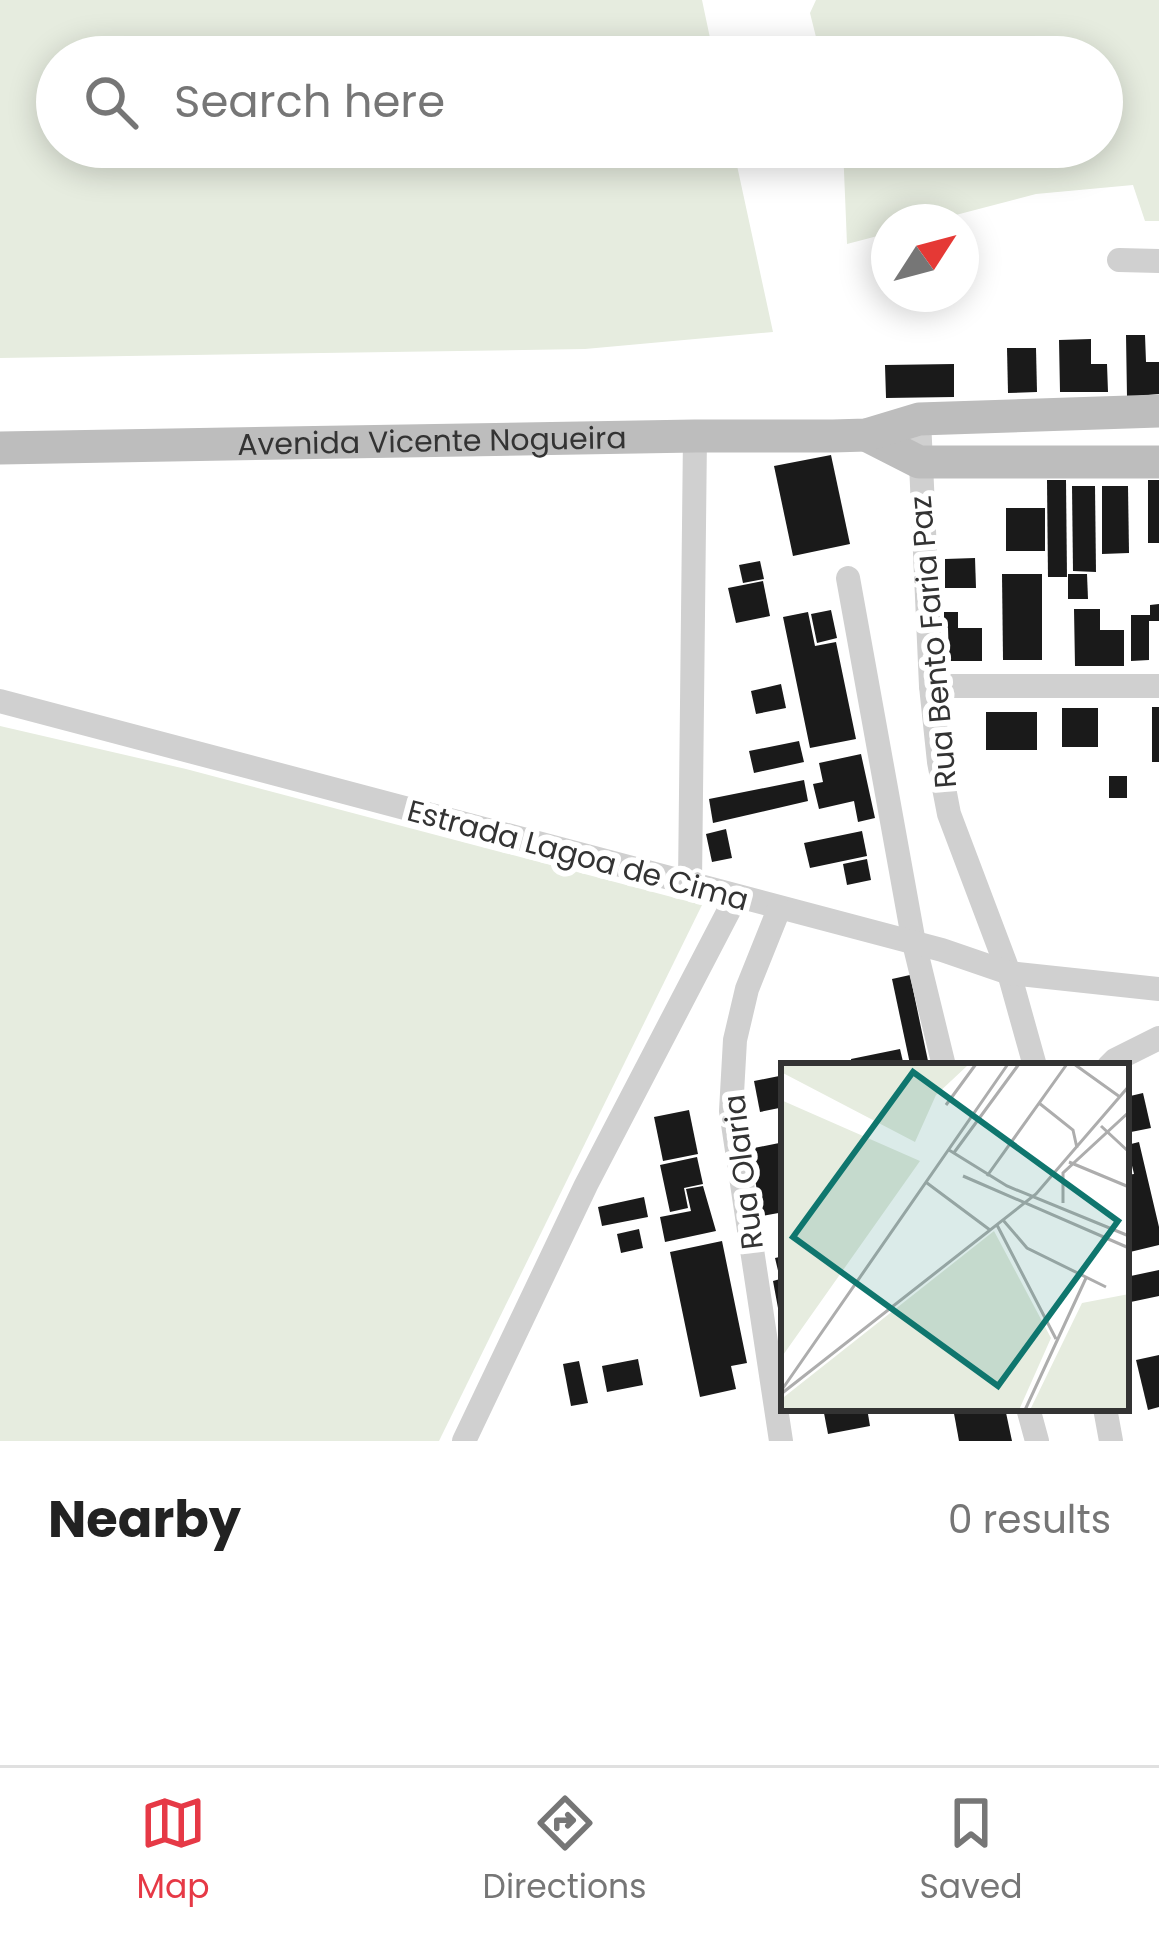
<!DOCTYPE html>
<style>
body{margin:0;font-family:Poppins,sans-serif;background:#f6f6f6;color:#222}
.compass{position:absolute;left:871px;top:204px;width:108px;height:108px;border-radius:50%;background:#fff;box-shadow:0 6px 30px #0003;rotate:54deg}
.list{margin:0;padding:0;list-style:none}
h2{display:flex;justify-content:space-between;align-items:center;height:156px;margin:0;padding:0 48px;font-size:51px}
h2 small{font-size:39px;font-weight:400;color:#767676}
.icon{flex:none;width:66px;height:66px;fill:none;stroke:currentColor;stroke-width:2;stroke-linecap:round;stroke-linejoin:round}
.map{position:relative;flex:none;width:1159px;height:1441px;overflow:hidden}
.search{position:absolute;background:#fff;box-shadow:0 6px 30px #0003;left:36px;right:36px;top:36px;height:132px;display:flex;align-items:center;gap:30px;box-sizing:border-box;padding:0 42px;border-radius:66px;color:#767676;font-size:45px}
.sheet{height:324px;background:#fff}
nav{display:flex;justify-content:space-around;align-items:center;box-sizing:border-box;height:168px;border-top:3px solid #e0e0e0;background:#fff;font-size:33px;color:#767676}
nav a{display:grid;justify-items:center;gap:6px}
nav .on{color:#e63946}
.map>svg:first-child{display:block}
</style>
<div class="map">
<svg width="1159" height="1441" viewBox="0 0 1159 1441">
<rect width="100%" height="100%" fill="#fff"/>
<g fill="#e6ecdf">
<polygon points="0,0 702,0 714,57 57,57 57,147 733,147 773,332 585,349 0,358"/>
<polygon points="816,0 1159,0 1159,221 1145,221 1133,185 1036,194 929,222 889,222 889,233 847,244 843,147 1102,147 1102,57 821,57 810,13"/>
<polygon points="0,726 186,769 702,905 439,1441 0,1441"/>
</g>
<g fill="#1a1a1a">
<polygon points="1126,335 1145,335 1146,362 1159,362 1159,394 1127,397"/>
<polygon points="1091,339 1091,364 1107,364 1108,392 1060,392 1059,340"/>
<polygon points="1007,348 1036,348 1037,392 1008,393"/>
<polygon points="954,364 954,397 886,398 885,365"/>
<polygon points="831,455 850,544 793,556 774,466"/>
<polygon points="1047,480 1066,480 1067,577 1048,577"/>
<rect x="1148" y="480" width="11" height="63"/>
<polygon points="1072,486 1095,486 1096,572 1073,571"/>
<polygon points="1102,486 1128,486 1129,553 1102,554"/>
<rect x="1006" y="508" width="39" height="43"/>
<polygon points="975,558 976,588 945,588 945,559"/>
<polygon points="760,561 764,579 743,583 739,565"/>
<polygon points="1002,574 1042,574 1042,660 1003,660"/>
<polygon points="1068,574 1087,574 1088,599 1068,599"/>
<polygon points="763,581 770,616 736,623 728,588"/>
<polygon points="1159,604 1159,621 1149,621 1149,660 1131,661 1131,615 1150,615 1150,605"/>
<polygon points="1074,609 1100,609 1100,630 1124,630 1124,666 1075,666"/>
<polygon points="831,610 837,638 817,643 811,614"/>
<polygon points="808,612 815,646 836,642 856,739 810,748 783,617"/>
<polygon points="944,612 958,612 958,628 982,628 982,661 949,661 948,628 944,628"/>
<polygon points="781,684 786,708 756,714 751,691"/>
<rect x="1152" y="707" width="7" height="55"/>
<rect x="1062" y="708" width="36" height="39"/>
<rect x="986" y="712" width="51" height="38"/>
<polygon points="799,741 804,762 754,773 749,751"/>
<polygon points="861,754 875,818 858,822 854,801 819,809 813,784 823,782 819,763"/>
<rect x="1109" y="776" width="18" height="22"/>
<polygon points="804,780 808,801 713,823 709,799"/>
<polygon points="726,829 732,858 712,862 706,834"/>
<polygon points="862,831 867,856 810,868 804,843"/>
<polygon points="867,859 871,880 847,885 843,864"/>
<polygon points="910,975 928,1061 910,1064 892,979"/>
<polygon points="900,1049 904,1066 852,1066 851,1059"/>
<polygon points="784,1075 784,1107 760,1112 754,1081"/>
<polygon points="1143,1093 1151,1128 1126,1133 1126,1097"/>
<polygon points="689,1110 698,1154 663,1161 654,1117"/>
<polygon points="784,1142 784,1212 762,1216 749,1149"/>
<polygon points="1139,1142 1159,1227 1159,1245 1130,1252 1126,1233 1126,1175 1134,1174 1127,1145"/>
<polygon points="697,1157 703,1184 684,1188 688,1208 670,1212 660,1165"/>
<polygon points="703,1186 716,1231 665,1242 660,1217 691,1211 686,1189"/>
<polygon points="644,1197 648,1217 602,1226 598,1207"/>
<polygon points="639,1229 643,1248 621,1253 617,1234"/>
<polygon points="722,1241 747,1363 731,1366 736,1389 700,1397 670,1252"/>
<polygon points="784,1256 784,1307 778,1308 773,1281 780,1279 775,1258"/>
<polygon points="1159,1270 1159,1296 1126,1303 1126,1277"/>
<polygon points="1159,1355 1159,1407 1148,1410 1136,1360"/>
<polygon points="638,1359 643,1385 607,1392 602,1366"/>
<polygon points="579,1361 588,1403 571,1406 563,1364"/>
<polygon points="823,1408 867,1408 870,1426 828,1434"/>
<polygon points="953,1408 1005,1408 1012,1441 959,1441"/>
</g>
<g fill="none" stroke-linecap="round" stroke-linejoin="round">
<g stroke="#d0d0d0" stroke-width="24">
<polyline points="1119,260 1159,261"/>
<polyline points="919,419 931,686 939,762 949,814 1009,973 1035,1066"/>
<polyline points="848,578 914,943 944,1066"/>
<polyline points="931,686 1159,686"/>
<polyline points="0,701 942,950 1009,973 1159,989"/>
<polyline points="690,883 695,436"/>
<polyline points="779,909 747,989 735,1040 731,1111 781,1441"/>
<polyline points="1109,1066 1115,1060 1159,1038"/>
<polyline points="1028,1408 1037,1441"/>
<polyline points="1105,1408 1111,1441"/>
<polyline points="464,1441 586,1185 736,897"/>
</g>
<g stroke="#bdbdbd" stroke-width="33">
<polyline points="866,435 919,462 1159,462"/>
<path id="s1" d="M 0,448 L 695,436 L 833,436 L 866,435 L 919,419 L 1159,411"/>
</g>
</g>
<g text-anchor="middle" dominant-baseline="central" stroke-width="12" stroke-linejoin="round" paint-order="stroke">
<g font-size="30" fill="#333" stroke="#fff">
<text stroke="none"><textPath href="#s1" startOffset="432">Avenida Vicente Nogueira</textPath></text>
<text transform="translate(933 642) rotate(-95)">Rua Bento Faria Paz</text>
<text transform="translate(578 855) rotate(15)">Estrada Lagoa de Cima</text>
<text transform="translate(743 1172) rotate(-97)">Rua Olaria</text>
</g>
</g>
<g transform="translate(781 1063)">
<rect width="348" height="348" fill="#fff"/>
<path d="M 0,1 L 168,1 L 186,3 L 155,32 L 134,79 L 0,9 ZM 0,37 L 139,98 L 0,295 ZM 213,168 L 270,275 L 238,347 L 0,347 L 3,334 ZM 348,231 L 348,347 L 249,347 L 301,240 Z" fill="#e6ecdf"/>
<path fill="none" stroke="#adadad" stroke-width="3" d="M 293,1 L 339,34M 258,40 L 292,67 L 296,85M 165,42 L 195,1M 320,63 L 348,89M 168,87 L 226,123 L 348,173M 172,91 L 238,1M 288,99 L 348,124M 182,113 L 348,185M 206,113 L 286,1M 146,120 L 209,167M 282,140 L 282,110 L 348,49M 222,157 L 246,185 L 325,224M 216,162 L 275,276M 0,328 L 227,1M 0,331 L 255,131 L 348,23M 244,347 L 305,215"/>
<path fill="#0f766e" fill-opacity="0.15" stroke="#0f766e" stroke-width="6" d="M 132,9 L 337,158 L 217,323 L 12,174 Z"/>
<rect width="348" height="348" fill="none" stroke="#333" stroke-width="6"/>
</g>
</svg>
<svg class="compass" viewBox="-18 -18 36 36"><path d="M0-13l5 13h-10z" fill="#e53935"/><path d="M0 13l5-13h-10z" fill="#767676"/></svg>
<div class="search"><svg class="icon" aria-label="search" viewBox="0 0 24 24"><circle cx="10" cy="10" r="6"/><path d="M15 15l6 6"/></svg>Search here</div>
</div>
<section class="sheet">
<h2>Nearby<small>0 results</small></h2>
<ul class="list">
</ul>
</section>
<nav>
<a class="on"><svg class="icon" aria-label="map" viewBox="0 0 24 24"><path d="M3 6l6-2 6 2 6-2v14l-6 2-6-2-6 2zM9 4v14M15 6v14"/></svg>Map</a>
<a><svg class="icon" aria-label="directions" viewBox="0 0 24 24"><path d="M12 3l9 9-9 9-9-9zM9 14v-3h6M13 9l2 2-2 2"/></svg>Directions</a>
<a><svg class="icon" aria-label="saved" viewBox="0 0 24 24"><path d="M7 4h10v16l-5-4-5 4z"/></svg>Saved</a>
</nav>
